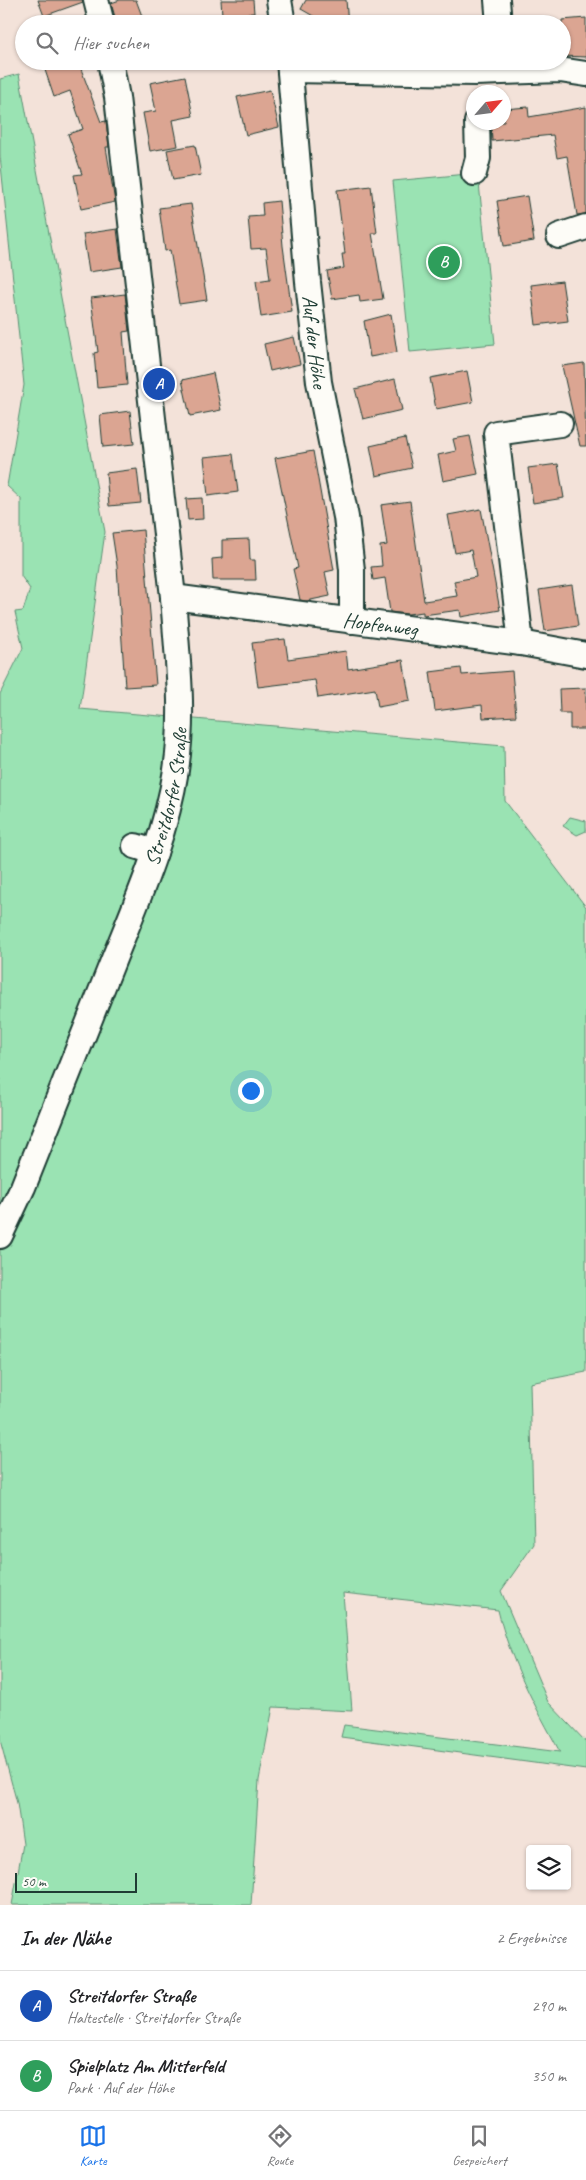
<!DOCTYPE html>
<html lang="de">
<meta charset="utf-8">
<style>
body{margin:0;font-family:Caveat,sans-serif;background:#f6f6f6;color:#202124}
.controls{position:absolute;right:15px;bottom:15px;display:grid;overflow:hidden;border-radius:5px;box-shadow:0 1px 4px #0004}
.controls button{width:45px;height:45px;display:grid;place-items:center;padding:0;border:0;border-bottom:1px solid #e0e0e0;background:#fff;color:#202124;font:25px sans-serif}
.compass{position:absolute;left:466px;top:85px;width:45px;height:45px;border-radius:50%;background:#fff;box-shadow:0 1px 4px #0004;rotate:62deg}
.scale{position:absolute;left:15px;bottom:12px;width:122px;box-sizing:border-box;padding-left:5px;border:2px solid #1f3d34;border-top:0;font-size:14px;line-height:18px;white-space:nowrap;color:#1f3d34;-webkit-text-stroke:4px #fdfcf7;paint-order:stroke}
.you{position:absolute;left:250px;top:1090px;width:18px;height:18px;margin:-12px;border:4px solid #fff;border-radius:50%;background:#1a73e8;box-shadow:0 0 0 8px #1a73e833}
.badge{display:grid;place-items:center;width:32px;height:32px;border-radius:50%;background:#1a73e8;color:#fff;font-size:16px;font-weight:700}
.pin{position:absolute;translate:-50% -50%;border:2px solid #fff;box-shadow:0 1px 5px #0006}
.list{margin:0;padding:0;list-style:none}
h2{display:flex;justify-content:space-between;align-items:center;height:65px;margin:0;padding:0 20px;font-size:21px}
h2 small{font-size:16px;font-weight:400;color:#757577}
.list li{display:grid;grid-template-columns:32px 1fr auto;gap:15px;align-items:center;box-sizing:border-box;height:70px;padding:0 20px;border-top:1px solid #e0e0e0}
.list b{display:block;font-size:19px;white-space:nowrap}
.list p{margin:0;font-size:16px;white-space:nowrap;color:#757577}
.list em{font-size:16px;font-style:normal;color:#757577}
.icon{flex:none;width:28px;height:28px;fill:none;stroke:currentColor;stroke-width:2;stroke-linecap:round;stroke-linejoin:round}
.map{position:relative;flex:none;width:586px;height:1905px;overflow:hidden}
.search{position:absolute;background:#fff;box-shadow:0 1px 4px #0004;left:15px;right:15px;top:15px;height:55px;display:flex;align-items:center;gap:12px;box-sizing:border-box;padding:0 18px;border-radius:28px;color:#757577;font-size:19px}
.sheet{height:205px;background:#fff}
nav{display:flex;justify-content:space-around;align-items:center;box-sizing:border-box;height:70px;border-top:1px solid #e0e0e0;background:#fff;font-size:14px;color:#757577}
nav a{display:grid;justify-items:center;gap:2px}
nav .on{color:#1a73e8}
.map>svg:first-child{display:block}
</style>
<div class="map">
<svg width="586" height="1905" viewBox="0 0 586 1905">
<rect width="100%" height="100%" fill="#f3e2d9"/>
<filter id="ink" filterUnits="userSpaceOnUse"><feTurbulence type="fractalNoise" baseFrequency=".02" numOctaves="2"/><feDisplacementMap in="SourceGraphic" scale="10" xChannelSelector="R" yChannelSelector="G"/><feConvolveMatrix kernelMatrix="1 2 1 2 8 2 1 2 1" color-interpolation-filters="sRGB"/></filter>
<g filter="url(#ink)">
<g fill="#9ae3b3" stroke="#5c9074">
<path d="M 19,74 L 105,532 L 80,709 L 504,746 L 505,801 L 586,907 L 586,1372 L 530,1383 L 534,1544 L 501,1591 L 548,1702 L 586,1742 L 586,1770 L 341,1737 L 344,1725 L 560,1752 C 535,1706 510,1661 498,1610 L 343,1593 L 352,1711 L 273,1707 L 259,1780 L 251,1905 L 12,1905 L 23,1844 L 17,1803 L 0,1740 L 0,694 L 23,648 L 15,612 L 23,611 L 30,589 L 21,576 L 21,499 L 7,486 L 24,385 L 0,156 L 0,79 Z"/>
<polygon points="478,173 495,344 410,352 393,181"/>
<polygon points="570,817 586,821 586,831 577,835 563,826"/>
</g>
<g fill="#dba592" stroke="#1f3d34">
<polygon points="38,0 83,0 83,2 44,16"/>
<polygon points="120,0 136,0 145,24 117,24 111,3"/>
<polygon points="221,0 253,0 254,13 222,15"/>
<polygon points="306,0 346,0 348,24 315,24 315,17 301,9"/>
<polygon points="586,18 586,57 562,56 562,20"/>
<polygon points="42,61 78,61 101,122 106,121 109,147 106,147 115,202 81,209 74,175 82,174 68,134 83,129 70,91 54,97"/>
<polygon points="185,76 193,116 173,120 178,146 150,151 143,113 156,111 150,83"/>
<polygon points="270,90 279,127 246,135 237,97"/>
<polygon points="528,107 529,117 586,107 586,214 577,215 567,156 557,158 553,135 492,141 491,122 504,122 504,109"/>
<polygon points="195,145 201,175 173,180 167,150"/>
<polygon points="371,186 377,233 372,233 383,299 360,302 359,295 332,299 327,271 344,268 342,254 345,254 337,190"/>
<polygon points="527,196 534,241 504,246 497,201"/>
<polygon points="279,201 283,246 292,312 261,317 256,281 270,279 266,248 251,249 248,217 263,216 262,203"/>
<polygon points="191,204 207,300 179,304 170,250 165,251 159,208"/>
<polygon points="117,229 122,267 89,272 83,234"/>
<polygon points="562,281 568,321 536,325 531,285"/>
<polygon points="125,294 129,331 123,332 127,385 97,388 94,353 98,352 91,298"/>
<polygon points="391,314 397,352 370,357 364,321"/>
<polygon points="294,337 300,364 270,371 264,344"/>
<polygon points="584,363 586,446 580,446 562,366"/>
<polygon points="467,371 473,402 436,409 430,378"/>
<polygon points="213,373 221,410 190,416 182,380"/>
<polygon points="395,379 402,410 363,419 355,389"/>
<polygon points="130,411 134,444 103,447 100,415"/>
<polygon points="470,436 478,474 443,481 438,455 456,451 453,439"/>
<polygon points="405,438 412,468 376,476 370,446"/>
<polygon points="313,451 334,570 325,572 330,596 306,601 300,600 293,569 298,568 275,458"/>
<polygon points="233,454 238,492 208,496 204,457"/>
<polygon points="558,464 564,498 533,503 528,468"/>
<polygon points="137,469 141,503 109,506 106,473"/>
<polygon points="202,498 203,519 188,520 186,499"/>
<polygon points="410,501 424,601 457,596 454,581 476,577 471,550 455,553 448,515 481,509 500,610 461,617 460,610 423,615 423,612 408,614 390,612 385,578 373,580 371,567 382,566 380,546 387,545 381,505"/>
<polygon points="143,530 156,685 125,687 117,566 112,533"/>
<polygon points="249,539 250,560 255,560 256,580 213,580 212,559 222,558 222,540"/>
<polygon points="572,585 578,626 545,631 539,590"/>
<polygon points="285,639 288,659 346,651 348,669 403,660 410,701 378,707 375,689 318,698 315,680 258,687 252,643"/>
<polygon points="461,668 462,675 512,671 516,716 483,718 482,705 435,711 430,672"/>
<polygon points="586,688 586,729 570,729 570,713 560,713 559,689"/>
</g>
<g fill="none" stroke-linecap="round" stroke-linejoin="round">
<defs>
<g id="minor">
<polyline points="96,0 102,24"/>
<polyline points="279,0 283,24"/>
<polyline points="497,0 499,24"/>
<path id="s1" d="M 289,61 L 308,282 L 319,382 L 346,517 L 352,570 L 352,621"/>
<polyline points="290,70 475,73 560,70 586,74"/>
<polyline points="474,173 478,158 477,122"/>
<polyline points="559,236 586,227"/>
<path id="s2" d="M 173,597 L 521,643 L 586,655"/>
<polyline points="521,643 496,433 560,424"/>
<polyline points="135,846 155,852"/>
<path id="s3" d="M 0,1236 L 23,1187 C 54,1110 84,1033 115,956 C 139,896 166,835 176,770 C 185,710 177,656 173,597 L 117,97 L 110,61"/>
</g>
</defs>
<use href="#minor" stroke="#1f3d34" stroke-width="28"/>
<use href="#minor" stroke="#fdfcf7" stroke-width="24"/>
</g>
</g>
<g text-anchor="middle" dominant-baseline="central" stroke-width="5" stroke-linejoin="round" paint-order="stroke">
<g font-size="21" fill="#1f3d34" stroke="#fdfcf7">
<text stroke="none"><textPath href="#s1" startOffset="282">Auf der Höhe</textPath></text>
<text stroke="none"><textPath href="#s2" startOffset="209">Hopfenweg</textPath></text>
<text stroke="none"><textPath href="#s3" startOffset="471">Streitdorfer Straße</textPath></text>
</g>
</g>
</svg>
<div class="controls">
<button><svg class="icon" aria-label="layers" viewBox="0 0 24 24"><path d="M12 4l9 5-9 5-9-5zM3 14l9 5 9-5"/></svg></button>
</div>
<svg class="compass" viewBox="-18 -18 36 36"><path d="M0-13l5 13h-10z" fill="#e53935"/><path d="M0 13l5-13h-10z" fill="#757577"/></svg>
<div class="scale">50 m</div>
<div class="you"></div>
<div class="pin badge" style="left:159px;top:384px;background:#1a4fb4">A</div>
<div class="pin badge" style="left:444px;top:262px;background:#2e9e5b">B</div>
<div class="search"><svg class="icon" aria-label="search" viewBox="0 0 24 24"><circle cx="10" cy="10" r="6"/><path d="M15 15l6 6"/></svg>Hier suchen</div>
</div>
<section class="sheet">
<h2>In der Nähe<small>2 Ergebnisse</small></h2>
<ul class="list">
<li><span class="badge" style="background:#1a4fb4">A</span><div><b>Streitdorfer Straße</b><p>Haltestelle · Streitdorfer Straße</p></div><em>290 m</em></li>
<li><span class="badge" style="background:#2e9e5b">B</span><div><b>Spielplatz Am Mitterfeld</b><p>Park · Auf der Höhe</p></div><em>350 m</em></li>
</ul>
</section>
<nav>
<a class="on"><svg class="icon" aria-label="map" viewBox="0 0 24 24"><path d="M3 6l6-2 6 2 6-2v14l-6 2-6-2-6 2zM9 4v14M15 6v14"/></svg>Karte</a>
<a><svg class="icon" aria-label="directions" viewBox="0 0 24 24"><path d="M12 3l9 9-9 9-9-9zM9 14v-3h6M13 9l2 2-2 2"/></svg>Route</a>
<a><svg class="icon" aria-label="saved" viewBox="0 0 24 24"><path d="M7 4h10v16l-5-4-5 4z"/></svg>Gespeichert</a>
</nav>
